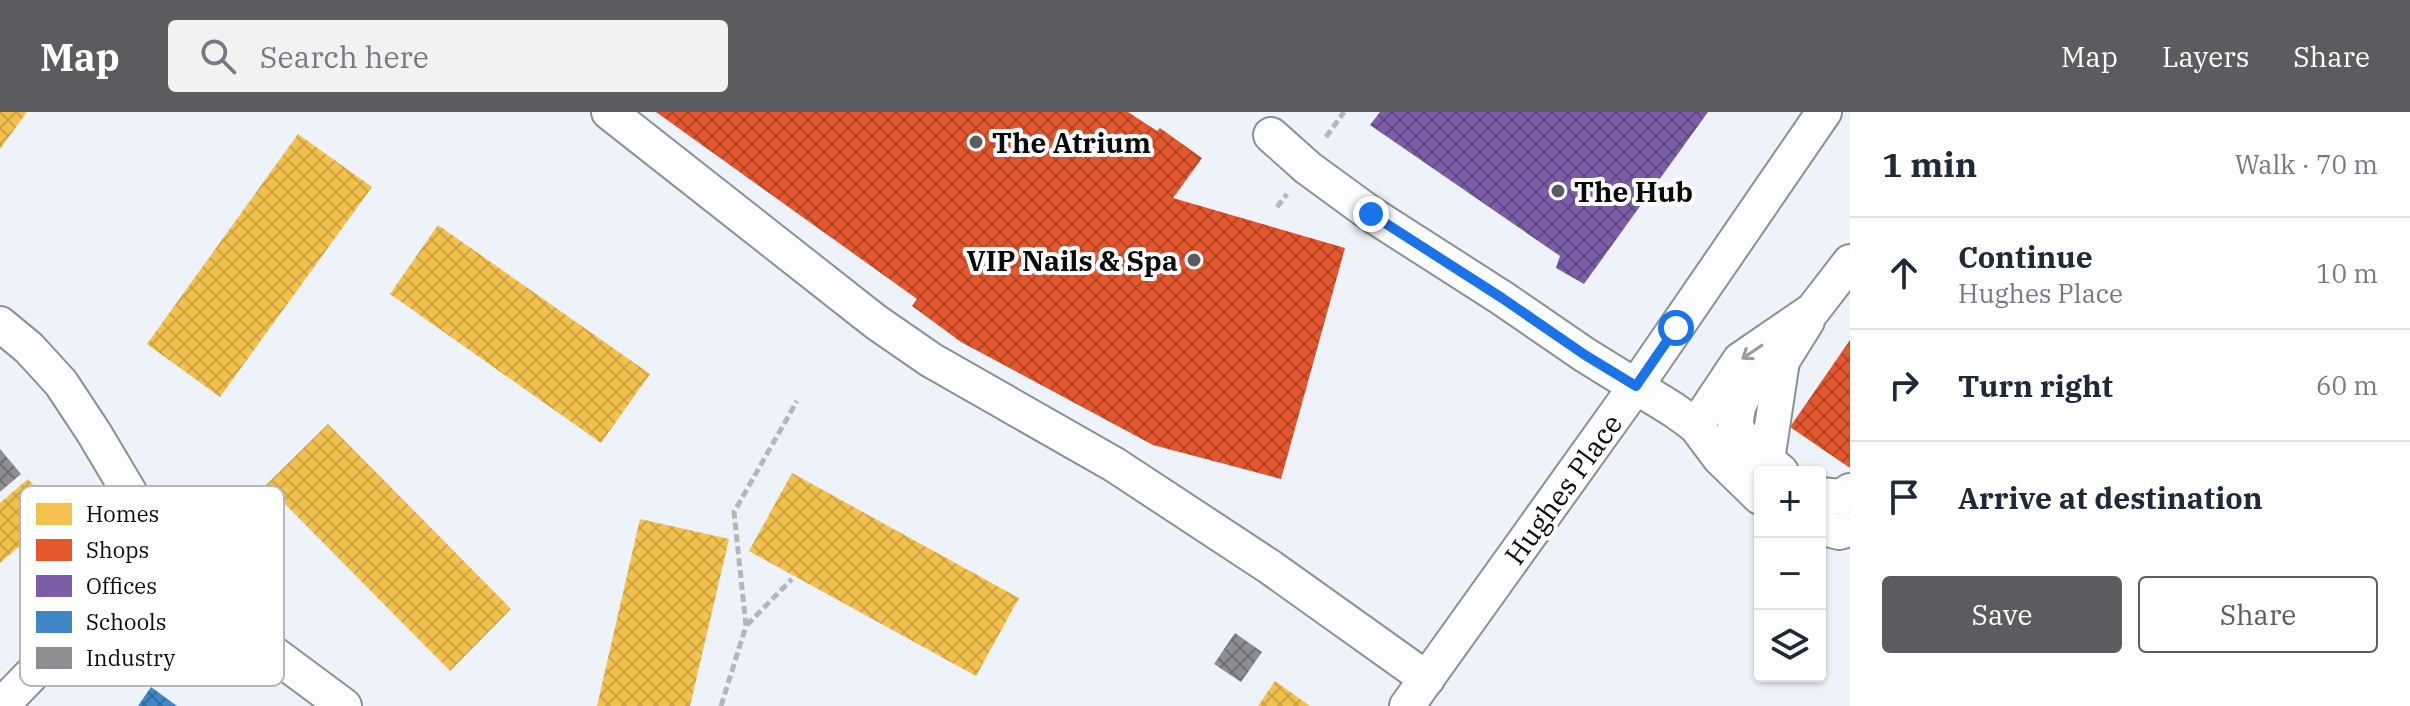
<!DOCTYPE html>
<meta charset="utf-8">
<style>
body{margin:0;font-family:"IBM Plex Serif",serif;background:#f2f2f3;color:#1f2937}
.controls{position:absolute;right:24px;bottom:24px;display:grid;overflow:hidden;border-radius:8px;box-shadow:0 2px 6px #0004}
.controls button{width:72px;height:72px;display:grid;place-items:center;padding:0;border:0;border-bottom:2px solid #e0e1e3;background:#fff;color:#1f2937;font:40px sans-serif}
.stop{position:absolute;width:24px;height:24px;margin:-18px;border:6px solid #1a73e8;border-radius:50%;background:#fff}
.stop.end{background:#1a73e8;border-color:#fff;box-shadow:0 2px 8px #0008}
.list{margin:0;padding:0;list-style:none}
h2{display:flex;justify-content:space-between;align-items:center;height:104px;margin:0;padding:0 32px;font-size:34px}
h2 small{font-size:26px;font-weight:400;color:#747a83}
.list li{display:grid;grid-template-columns:52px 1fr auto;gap:24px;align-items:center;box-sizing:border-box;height:112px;padding:0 32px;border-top:2px solid #e0e1e3}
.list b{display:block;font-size:30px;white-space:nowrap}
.list p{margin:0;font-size:26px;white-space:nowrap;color:#747a83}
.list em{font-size:26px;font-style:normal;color:#747a83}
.actions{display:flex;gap:16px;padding:24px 32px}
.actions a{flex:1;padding:18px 0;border:2px solid #5a5c5f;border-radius:8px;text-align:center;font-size:28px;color:#5a5c5f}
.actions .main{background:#5a5c5f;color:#fff}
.icon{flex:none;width:44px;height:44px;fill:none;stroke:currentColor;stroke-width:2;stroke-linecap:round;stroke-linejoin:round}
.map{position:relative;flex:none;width:1850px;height:594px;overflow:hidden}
header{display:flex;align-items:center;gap:48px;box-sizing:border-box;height:112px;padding:0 40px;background:#5a5c5f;color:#fff}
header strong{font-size:38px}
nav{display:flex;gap:44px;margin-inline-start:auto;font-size:28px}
.search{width:560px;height:72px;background:#f2f2f3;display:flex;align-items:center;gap:20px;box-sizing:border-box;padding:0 28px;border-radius:8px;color:#747a83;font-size:30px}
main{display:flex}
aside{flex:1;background:#fff}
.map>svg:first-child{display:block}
</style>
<header>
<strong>Map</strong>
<div class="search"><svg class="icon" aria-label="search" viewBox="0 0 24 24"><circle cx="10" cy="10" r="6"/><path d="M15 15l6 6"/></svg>Search here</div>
<nav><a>Map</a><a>Layers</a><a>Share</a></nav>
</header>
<main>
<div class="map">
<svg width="1850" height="594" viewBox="0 0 1850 594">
<defs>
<pattern id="homes-cross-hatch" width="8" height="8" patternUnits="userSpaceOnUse" patternTransform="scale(2)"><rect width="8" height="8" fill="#f2c14e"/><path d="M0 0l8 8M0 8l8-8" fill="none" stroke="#cea443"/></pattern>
<pattern id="shops-cross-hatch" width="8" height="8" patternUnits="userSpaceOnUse" patternTransform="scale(2)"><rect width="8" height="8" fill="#e4572e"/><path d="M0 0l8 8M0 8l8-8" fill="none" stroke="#b74625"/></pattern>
<pattern id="offices-cross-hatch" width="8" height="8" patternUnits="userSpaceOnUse" patternTransform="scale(2)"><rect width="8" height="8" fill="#7b5ea7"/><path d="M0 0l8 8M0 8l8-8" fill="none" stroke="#634c86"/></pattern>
<pattern id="schools-cross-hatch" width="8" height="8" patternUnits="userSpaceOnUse" patternTransform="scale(2)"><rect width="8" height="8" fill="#3f88c5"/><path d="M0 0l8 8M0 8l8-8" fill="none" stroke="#336d9e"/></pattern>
<pattern id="industry-cross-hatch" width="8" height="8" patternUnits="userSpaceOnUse" patternTransform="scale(2)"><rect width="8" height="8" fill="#8d8d92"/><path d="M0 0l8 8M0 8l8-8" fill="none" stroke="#717175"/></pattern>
</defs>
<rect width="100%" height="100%" fill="#eef2fa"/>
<g fill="url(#homes-cross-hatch)">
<polygon points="0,0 27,0 0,37"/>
<polygon points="298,22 372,75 220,285 147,232"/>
<polygon points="438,113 650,262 601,331 390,182"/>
<polygon points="328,312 511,497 450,559 266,373"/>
<polygon points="792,361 1019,486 976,564 749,439"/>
<polygon points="28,367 58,401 0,451 0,391"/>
<polygon points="640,407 729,427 690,594 597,594"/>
<polygon points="1275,569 1310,594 1258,594"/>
</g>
<g fill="url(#shops-cross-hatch)">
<polygon points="656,0 1128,0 1157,19 1160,16 1202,46 1173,86 1345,136 1281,367 1153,333 961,230 912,194 917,187"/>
<polygon points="1850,228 1850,356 1790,315"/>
</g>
<polygon fill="url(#offices-cross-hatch)" points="1380,0 1708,0 1584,172 1556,156 1560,144 1370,13"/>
<polygon fill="url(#schools-cross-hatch)" points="151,575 177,594 138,594"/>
<g fill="url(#industry-cross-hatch)">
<polygon points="0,337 21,362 0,380"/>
<polygon points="1235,521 1262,540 1241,570 1214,552"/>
</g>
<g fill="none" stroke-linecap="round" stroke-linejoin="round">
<defs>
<g id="minor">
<polyline points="609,0 876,210 931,248 1115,353 1270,455 1427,567"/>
<polyline points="1271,23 1308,56 1371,102 1502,186 1585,243 1674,298 1696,314"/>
<polyline points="0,212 29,236 61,271 94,321 166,442 190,473 255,528 344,594"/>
<polyline points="1767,348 1746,331 1735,314 1738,295 1748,273 1768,262"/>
<polyline points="1781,360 1767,348 1782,249 1807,209"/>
<polyline points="1820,383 1841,385 1850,379"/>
<polyline points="1760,385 1720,346 1696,314 1740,248 1813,198 1850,150"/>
<polyline points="1820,415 1839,420 1850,417"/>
<polyline points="1,594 91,501 166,442"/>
<polyline points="1407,594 1636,274 1824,0"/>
</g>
</defs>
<use href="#minor" stroke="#8d8f93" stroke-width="38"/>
<g stroke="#b5b6b7" stroke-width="5" stroke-dasharray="8 4" stroke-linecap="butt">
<polyline points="1326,25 1344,0"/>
<polyline points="1277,95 1287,82"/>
<polyline points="160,500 160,509"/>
<polyline points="747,513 792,467"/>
<polyline points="721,594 746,514 734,400 797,289"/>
</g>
<use href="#minor" stroke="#fcfdfe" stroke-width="34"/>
</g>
<defs><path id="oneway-shaft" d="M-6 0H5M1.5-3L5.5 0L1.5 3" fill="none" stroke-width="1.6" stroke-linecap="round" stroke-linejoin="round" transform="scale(2)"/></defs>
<use stroke="#9c9c9d" href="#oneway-shaft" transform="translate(1752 240) rotate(146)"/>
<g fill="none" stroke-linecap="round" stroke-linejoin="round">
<polyline stroke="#1a73e8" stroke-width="10" points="1371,102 1502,186 1585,243 1636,274 1676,216"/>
</g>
<g fill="#5a5c5f" stroke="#fff" stroke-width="3">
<circle cx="976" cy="30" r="8"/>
<circle cx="1558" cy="79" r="8"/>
<circle cx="1194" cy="148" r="8"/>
</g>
<g text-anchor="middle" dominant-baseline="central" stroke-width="8" stroke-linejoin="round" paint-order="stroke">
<g font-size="28" font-weight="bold" fill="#0b0b0b" stroke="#fff" text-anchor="start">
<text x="992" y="30">The Atrium</text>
<text x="1574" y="79">The Hub</text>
<text x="1178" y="148" text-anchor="end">VIP Nails &amp; Spa</text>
</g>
<g font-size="28" fill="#0b0b0b" stroke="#fff">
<text transform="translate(1563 377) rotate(-54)">Hughes Place</text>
</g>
</g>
<rect x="20" y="374" width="264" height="200" rx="12" fill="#fff" stroke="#b6b6b6" stroke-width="2"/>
<rect x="36" y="391" width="36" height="22" fill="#f2c14e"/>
<rect x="36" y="427" width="36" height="22" fill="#e4572e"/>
<rect x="36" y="463" width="36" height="22" fill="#7b5ea7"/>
<rect x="36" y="499" width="36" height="22" fill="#3f88c5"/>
<rect x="36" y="535" width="36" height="22" fill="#8d8d92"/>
<g font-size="22" fill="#0b0b0b">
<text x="86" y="410">Homes</text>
<text x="86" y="446">Shops</text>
<text x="86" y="482">Offices</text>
<text x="86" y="518">Schools</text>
<text x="86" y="554">Industry</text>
</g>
</svg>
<div class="controls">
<button>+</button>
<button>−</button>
<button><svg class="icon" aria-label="layers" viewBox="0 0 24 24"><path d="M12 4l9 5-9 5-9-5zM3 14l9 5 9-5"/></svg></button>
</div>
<div class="stop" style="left:1676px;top:216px"></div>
<div class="stop end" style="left:1371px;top:102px"></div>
</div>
<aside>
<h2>1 min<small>Walk · 70 m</small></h2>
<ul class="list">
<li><svg class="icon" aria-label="ahead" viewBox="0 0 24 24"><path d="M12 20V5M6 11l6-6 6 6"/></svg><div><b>Continue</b><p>Hughes Place</p></div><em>10 m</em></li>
<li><svg class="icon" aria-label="right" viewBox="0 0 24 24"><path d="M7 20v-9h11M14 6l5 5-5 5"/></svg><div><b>Turn right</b></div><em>60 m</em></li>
<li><svg class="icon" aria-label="arrive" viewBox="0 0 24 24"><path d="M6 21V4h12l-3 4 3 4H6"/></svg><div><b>Arrive at destination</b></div></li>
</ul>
<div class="actions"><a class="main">Save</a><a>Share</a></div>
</aside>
</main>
